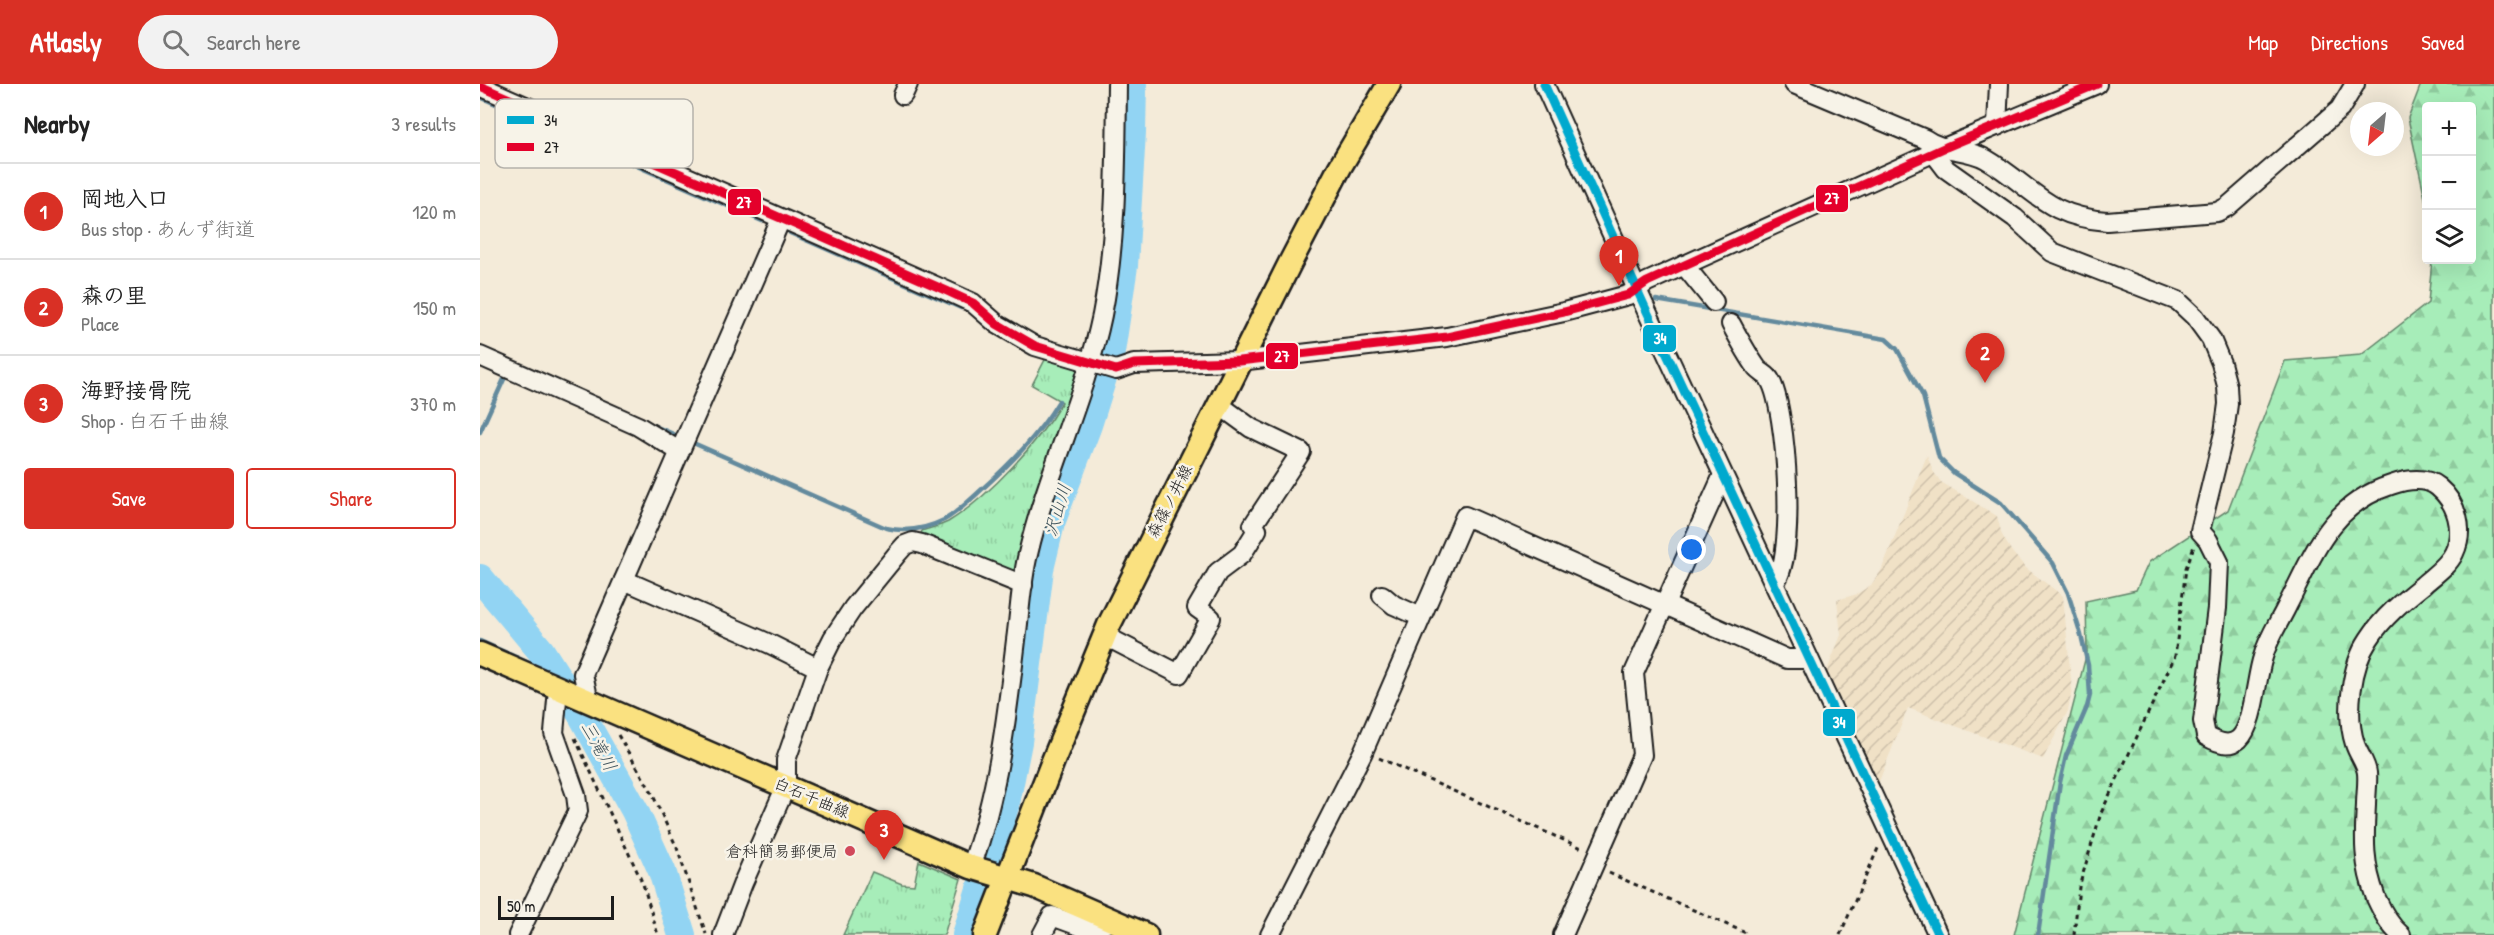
<!DOCTYPE html>
<meta charset="utf-8">
<style>
body{margin:0;font-family:"Patrick Hand","Klee One",sans-serif;background:#f2f2f2;color:#222}
.controls{position:absolute;right:18px;top:18px;display:grid;overflow:hidden;border-radius:6px;box-shadow:0 6px 24px #0002}
.controls button{width:54px;height:54px;display:grid;place-items:center;padding:0;border:0;border-bottom:2px solid #e0e0e0;background:#fff;color:#222;font:30px sans-serif}
.compass{position:absolute;left:1870px;top:18px;width:54px;height:54px;border-radius:50%;background:#fff;box-shadow:0 6px 24px #0002;rotate:208deg}
.scale{position:absolute;left:18px;bottom:15px;width:116px;box-sizing:border-box;padding-left:6px;border:3px solid #1c1c1c;border-top:0;font-size:16px;line-height:21px;white-space:nowrap;color:#1c1c1c;-webkit-text-stroke:4px #f7f3e8;paint-order:stroke}
.you{position:absolute;left:1212px;top:466px;width:21px;height:21px;margin:-15px;border:4px solid #fff;border-radius:50%;background:#1a73e8;box-shadow:0 0 0 9px #1a73e833}
.badge{display:grid;place-items:center;width:39px;height:39px;border-radius:50%;background:#d93025;color:#fff;font-size:20px;font-weight:700}
.pin{position:absolute;translate:-50% -50px;filter:drop-shadow(0 2px 3px #0008)}
.pin::after{content:'';position:absolute;top:32px;width:21px;height:18px;background:inherit;clip-path:polygon(0 0,100% 0,50% 100%)}
.list{margin:0;padding:0;list-style:none}
h2{display:flex;justify-content:space-between;align-items:center;height:78px;margin:0;padding:0 24px;font-size:26px}
h2 small{font-size:20px;font-weight:400;color:#767676}
.list li{display:grid;grid-template-columns:39px 1fr auto;gap:18px;align-items:center;box-sizing:border-box;height:96px;padding:0 24px;border-top:2px solid #e0e0e0}
.list b{display:block;font-size:22px;white-space:nowrap}
.list p{margin:0;font-size:20px;white-space:nowrap;color:#767676}
.list em{font-size:20px;font-style:normal;color:#767676}
.actions{display:flex;gap:12px;padding:18px 24px}
.actions a{flex:1;padding:14px 0;border:2px solid #d93025;border-radius:6px;text-align:center;font-size:21px;color:#d93025}
.actions .main{background:#d93025;color:#fff}
.icon{flex:none;width:33px;height:33px;fill:none;stroke:currentColor;stroke-width:2;stroke-linecap:round;stroke-linejoin:round}
.map{position:relative;flex:none;width:2014px;height:851px;overflow:hidden}
header{display:flex;align-items:center;gap:36px;box-sizing:border-box;height:84px;padding:0 30px;background:#d93025;color:#fff}
header strong{font-size:28px}
nav{display:flex;gap:33px;margin-inline-start:auto;font-size:21px}
.search{width:420px;height:54px;background:#f2f2f2;display:flex;align-items:center;gap:15px;box-sizing:border-box;padding:0 21px;border-radius:33px;color:#767676;font-size:22px}
main{display:flex}
aside{flex:1;background:#fff}
.map>svg:first-child{display:block}
</style>
<header>
<strong>Atlasly</strong>
<div class="search"><svg class="icon" aria-label="search" viewBox="0 0 24 24"><circle cx="10" cy="10" r="6"/><path d="M15 15l6 6"/></svg>Search here</div>
<nav><a>Map</a><a>Directions</a><a>Saved</a></nav>
</header>
<main>
<aside>
<h2>Nearby<small>3 results</small></h2>
<ul class="list">
<li><span class="badge">1</span><div><b>岡地入口</b><p>Bus stop · あんず街道</p></div><em>120 m</em></li>
<li><span class="badge">2</span><div><b>森の里</b><p>Place</p></div><em>150 m</em></li>
<li><span class="badge">3</span><div><b>海野接骨院</b><p>Shop · 白石千曲線</p></div><em>370 m</em></li>
</ul>
<div class="actions"><a class="main">Save</a><a>Share</a></div>
</aside>
<div class="map">
<svg width="2014" height="851" viewBox="0 0 2014 851">
<defs>
<pattern id="industrial-furrows" width="10" height="10" patternUnits="userSpaceOnUse" patternTransform="scale(1.5)"><rect width="10" height="10" fill="#f0e1c6"/><path d="M-1 1l2-2M0 10L10 0M9 11l2-2" fill="none" stroke="#cdc0aa"/></pattern>
<pattern id="grass-tufts" width="24" height="20" patternUnits="userSpaceOnUse" patternTransform="scale(1.5)"><rect width="24" height="20" fill="#a7edb9"/><path d="M3 7l-1-3M5 7V3M7 7l1-3M15 17l-1-3M17 17v-4M19 17l1-3" fill="none" stroke="#8fcb9e"/></pattern>
<pattern id="forest-firs" width="22" height="20" patternUnits="userSpaceOnUse" patternTransform="scale(1.5)"><rect width="22" height="20" fill="#a7edb9"/><path d="M5 1l3.5 6h-7zM16 11l3.5 6h-7z" fill="#8fcb9e"/></pattern>
</defs>
<rect width="100%" height="100%" fill="#f4ebd9"/>
<filter id="ink" filterUnits="userSpaceOnUse"><feTurbulence type="fractalNoise" baseFrequency=".0167" numOctaves="2"/><feDisplacementMap in="SourceGraphic" scale="12" xChannelSelector="R" yChannelSelector="G"/><feConvolveMatrix kernelMatrix="1 2 1 2 8 2 1 2 1" color-interpolation-filters="sRGB"/></filter>
<g filter="url(#ink)">
<polygon fill="url(#industrial-furrows)" points="1447,371 1453,387 1461,398 1517,432 1522,451 1532,468 1546,484 1583,512 1592,606 1588,627 1563,675 1428,624 1398,700 1346,589 1361,551 1357,516 1377,510 1391,501 1401,487"/>
<g fill="url(#grass-tufts)" stroke="#62846a" stroke-width="1.5">
<path d="M 567,272 L 600,281 L 535,490 L 440,452 L 442,447 C 450,444 460,442 468,438 C 509,413 558,359 582,318 L 552,301 Z"/>
<polygon points="439,777 481,795 464,851 363,851 392,788 422,800 434,801"/>
</g>
<polygon fill="url(#forest-firs)" stroke="#62846a" stroke-width="1.5" points="1941,0 2014,0 2014,851 1534,851 1607,568 1606,517 1656,506 1669,478 1748,426 1805,277 1881,271 1948,219 1952,176 1992,176 1992,22 1946,22 1946,119 1928,34"/>
<g fill="none" stroke-linecap="round" stroke-linejoin="round">
<g stroke="#638a9d" stroke-width="4.5">
<polyline points="0,13 282,137"/>
<polyline points="310,149 481,224"/>
<polyline points="1176,216 1406,255 1417,265 1443,312 1459,374 1474,389 1521,419 1573,479 1588,509 1601,551 1608,581 1610,611 1607,623 1586,672 1580,698 1558,851"/>
<polyline points="170,340 198,352"/>
<polyline points="0,348 25,293"/>
<path d="M 211,358 L 406,444 C 425,448 446,445 464,436 C 477,429 489,417 500,407 C 530,380 558,352 579,317"/>
<polyline points="0,557 74,590"/>
</g>
<g stroke="#92d4f3" stroke-width="28">
<polyline points="0,494 61,567 101,630 155,727 182,787 202,851"/>
<polyline points="486,851 526,719 538,658 560,485 571,439 608,341 631,268 644,182 652,48 653,0"/>
</g>
<defs>
<g id="minor">
<polyline points="1064,0 1164,221 1458,851"/>
<path d="M 1314,0 L 1445,55 C 1462,68 1487,64 1506,75 C 1554,103 1564,132 1627,137 L 1737,128 L 1747,123 L 1860,25 L 1875,0"/>
<polyline points="0,2 467,207 493,219 517,240 555,262 636,286 654,280 759,277 967,253 1084,228 1148,211 1167,198 1466,63 1617,0"/>
<polyline points="423,11 428,0"/>
<polyline points="1517,42 1519,0"/>
<path d="M 1453,68 L 1466,85 L 1535,134 L 1572,168 L 1698,217 L 1715,233 L 1731,255 L 1741,279 L 1747,302 L 1748,320 L 1744,349 L 1720,447 L 1728,456 L 1739,478 L 1737,524 L 1723,637 L 1726,652 C 1736,658 1749,664 1759,655 C 1774,641 1776,593 1783,573 C 1788,554 1800,537 1808,520 C 1834,469 1851,420 1911,401 C 1926,396 1945,392 1958,403 C 1977,419 1985,446 1974,469 C 1968,482 1954,491 1943,501 C 1923,517 1903,533 1889,555 C 1871,582 1865,629 1875,660 C 1878,670 1886,679 1887,689 C 1888,699 1886,710 1886,721 C 1884,756 1883,780 1896,814 C 1902,827 1909,841 1921,851"/>
<polyline points="1204,181 1234,218"/>
<path d="M 1251,240 C 1259,255 1267,270 1277,284 C 1281,289 1288,291 1290,296 C 1307,324 1317,477 1294,499"/>
<polyline points="0,272 158,342 199,367"/>
<polyline points="144,496 290,560 338,584"/>
<polyline points="902,511 914,521 941,533"/>
<polyline points="633,556 699,590 731,534 717,524 738,488 762,470 777,446 773,441 821,368 771,344 738,320"/>
<polyline points="109,618 103,590 301,135"/>
<path d="M 491,783 C 518,710 527,632 536,556 C 540,527 541,498 548,470 C 567,389 605,313 622,231 C 637,155 636,77 637,0"/>
<polyline points="38,851 98,727 96,711 74,649 78,605"/>
<polyline points="243,851 263,799 306,702 306,676 338,584 353,554 373,524 417,470 425,461 433,458 442,460 543,501"/>
<polyline points="562,851 572,832 613,847 632,836"/>
<polyline points="790,851 883,668 985,432 1307,575 1328,575"/>
<polyline points="1083,851 1162,671 1154,589 1243,391"/>
</g>
<g id="major">
<polyline points="0,570 491,783 554,802 666,851"/>
<polyline points="505,851 573,677 629,541 810,179 860,83 909,0"/>
</g>
</defs>
<use href="#minor" stroke="#1c1c1c" stroke-width="22"/>
<use href="#major" stroke="#1c1c1c" stroke-width="27"/>
<g stroke="#1c1c1c" stroke-width="3" stroke-dasharray="4.5 4.5" stroke-linecap="butt">
<polyline points="138,651 171,707 197,764 226,850"/>
<polyline points="95,654 163,800 178,851"/>
<polyline points="899,674 1104,765"/>
<polyline points="1129,789 1266,849"/>
<polyline points="1360,851 1399,762"/>
<polyline points="1594,851 1599,803 1621,729 1695,572 1706,484 1714,462"/>
</g>
<use href="#minor" stroke="#f7f3e8" stroke-width="18"/>
<use href="#major" stroke="#fae180" stroke-width="22"/>
<defs>
<polyline id="bus-1" points="1064,0 1164,221 1458,851"/>
<polyline id="bus-2" points="0,2 467,207 493,219 517,240 555,262 636,286 654,280 759,277 967,253 1084,228 1148,211 1167,198 1466,63 1617,0"/>
</defs>
<use href="#bus-1" stroke="#f7f3e8" stroke-width="14"/>
<use href="#bus-2" stroke="#f7f3e8" stroke-width="14"/>
<use href="#bus-1" stroke="#00a9ce" stroke-width="9"/>
<use href="#bus-2" stroke="#e4002b" stroke-width="9"/>
</g>
</g>
<circle fill="#d1495b" stroke="#f7f3e8" stroke-width="2" cx="370" cy="767" r="6"/>
<g text-anchor="middle" dominant-baseline="central" stroke-width="5" stroke-linejoin="round" paint-order="stroke">
<g font-size="16" fill="#1c1c1c" stroke="#f7f3e8">
<text transform="translate(689 417) rotate(-63)">森篠ノ井線</text>
<text transform="translate(332 713) rotate(23)">白石千曲線</text>
</g>
<g font-size="16" fill="#1c1c1c" stroke="#f7f3e8" text-anchor="end">
<text x="358" y="767">倉科簡易郵便局</text>
</g>
<g font-size="18" font-style="italic" fill="#3f535c" stroke="#f7f3e8">
<text transform="translate(577 426) rotate(-73)">沢山川</text>
<text transform="translate(119 662) rotate(61)">三滝川</text>
</g>
</g>
<rect x="15" y="15" width="198" height="69" rx="9" fill="#f7f3e8" stroke="#b5b2ab" stroke-width="1.5"/>
<rect x="27" y="32" width="27" height="8" fill="#00a9ce"/>
<rect x="27" y="59" width="27" height="8" fill="#e4002b"/>
<g font-size="16" fill="#1c1c1c">
<text x="64" y="42">34</text>
<text x="64" y="69">27</text>
</g>
<g stroke="#f7f3e8" stroke-width="2">
<rect x="1335" y="100" width="34" height="29" rx="6" fill="#e4002b"/>
<rect x="247" y="104" width="35" height="28" rx="6" fill="#e4002b"/>
<rect x="1162" y="240" width="35" height="29" rx="6" fill="#00a9ce"/>
<rect x="785" y="258" width="34" height="28" rx="6" fill="#e4002b"/>
<rect x="1342" y="624" width="34" height="29" rx="6" fill="#00a9ce"/>
</g>
<g font-size="16" text-anchor="middle" font-weight="bold" fill="#fff">
<text x="1352" y="120">27</text>
<text x="264" y="124">27</text>
<text x="1180" y="260">34</text>
<text x="802" y="278">27</text>
<text x="1359" y="644">34</text>
</g>
</svg>
<div class="controls">
<button>+</button>
<button>−</button>
<button><svg class="icon" aria-label="layers" viewBox="0 0 24 24"><path d="M12 4l9 5-9 5-9-5zM3 14l9 5 9-5"/></svg></button>
</div>
<svg class="compass" viewBox="-18 -18 36 36"><path d="M0-13l5 13h-10z" fill="#e53935"/><path d="M0 13l5-13h-10z" fill="#767676"/></svg>
<div class="scale">50 m</div>
<div class="you"></div>
<div class="pin badge" style="left:1139px;top:202px">1</div>
<div class="pin badge" style="left:1505px;top:299px">2</div>
<div class="pin badge" style="left:404px;top:776px">3</div>
</div>
</main>
